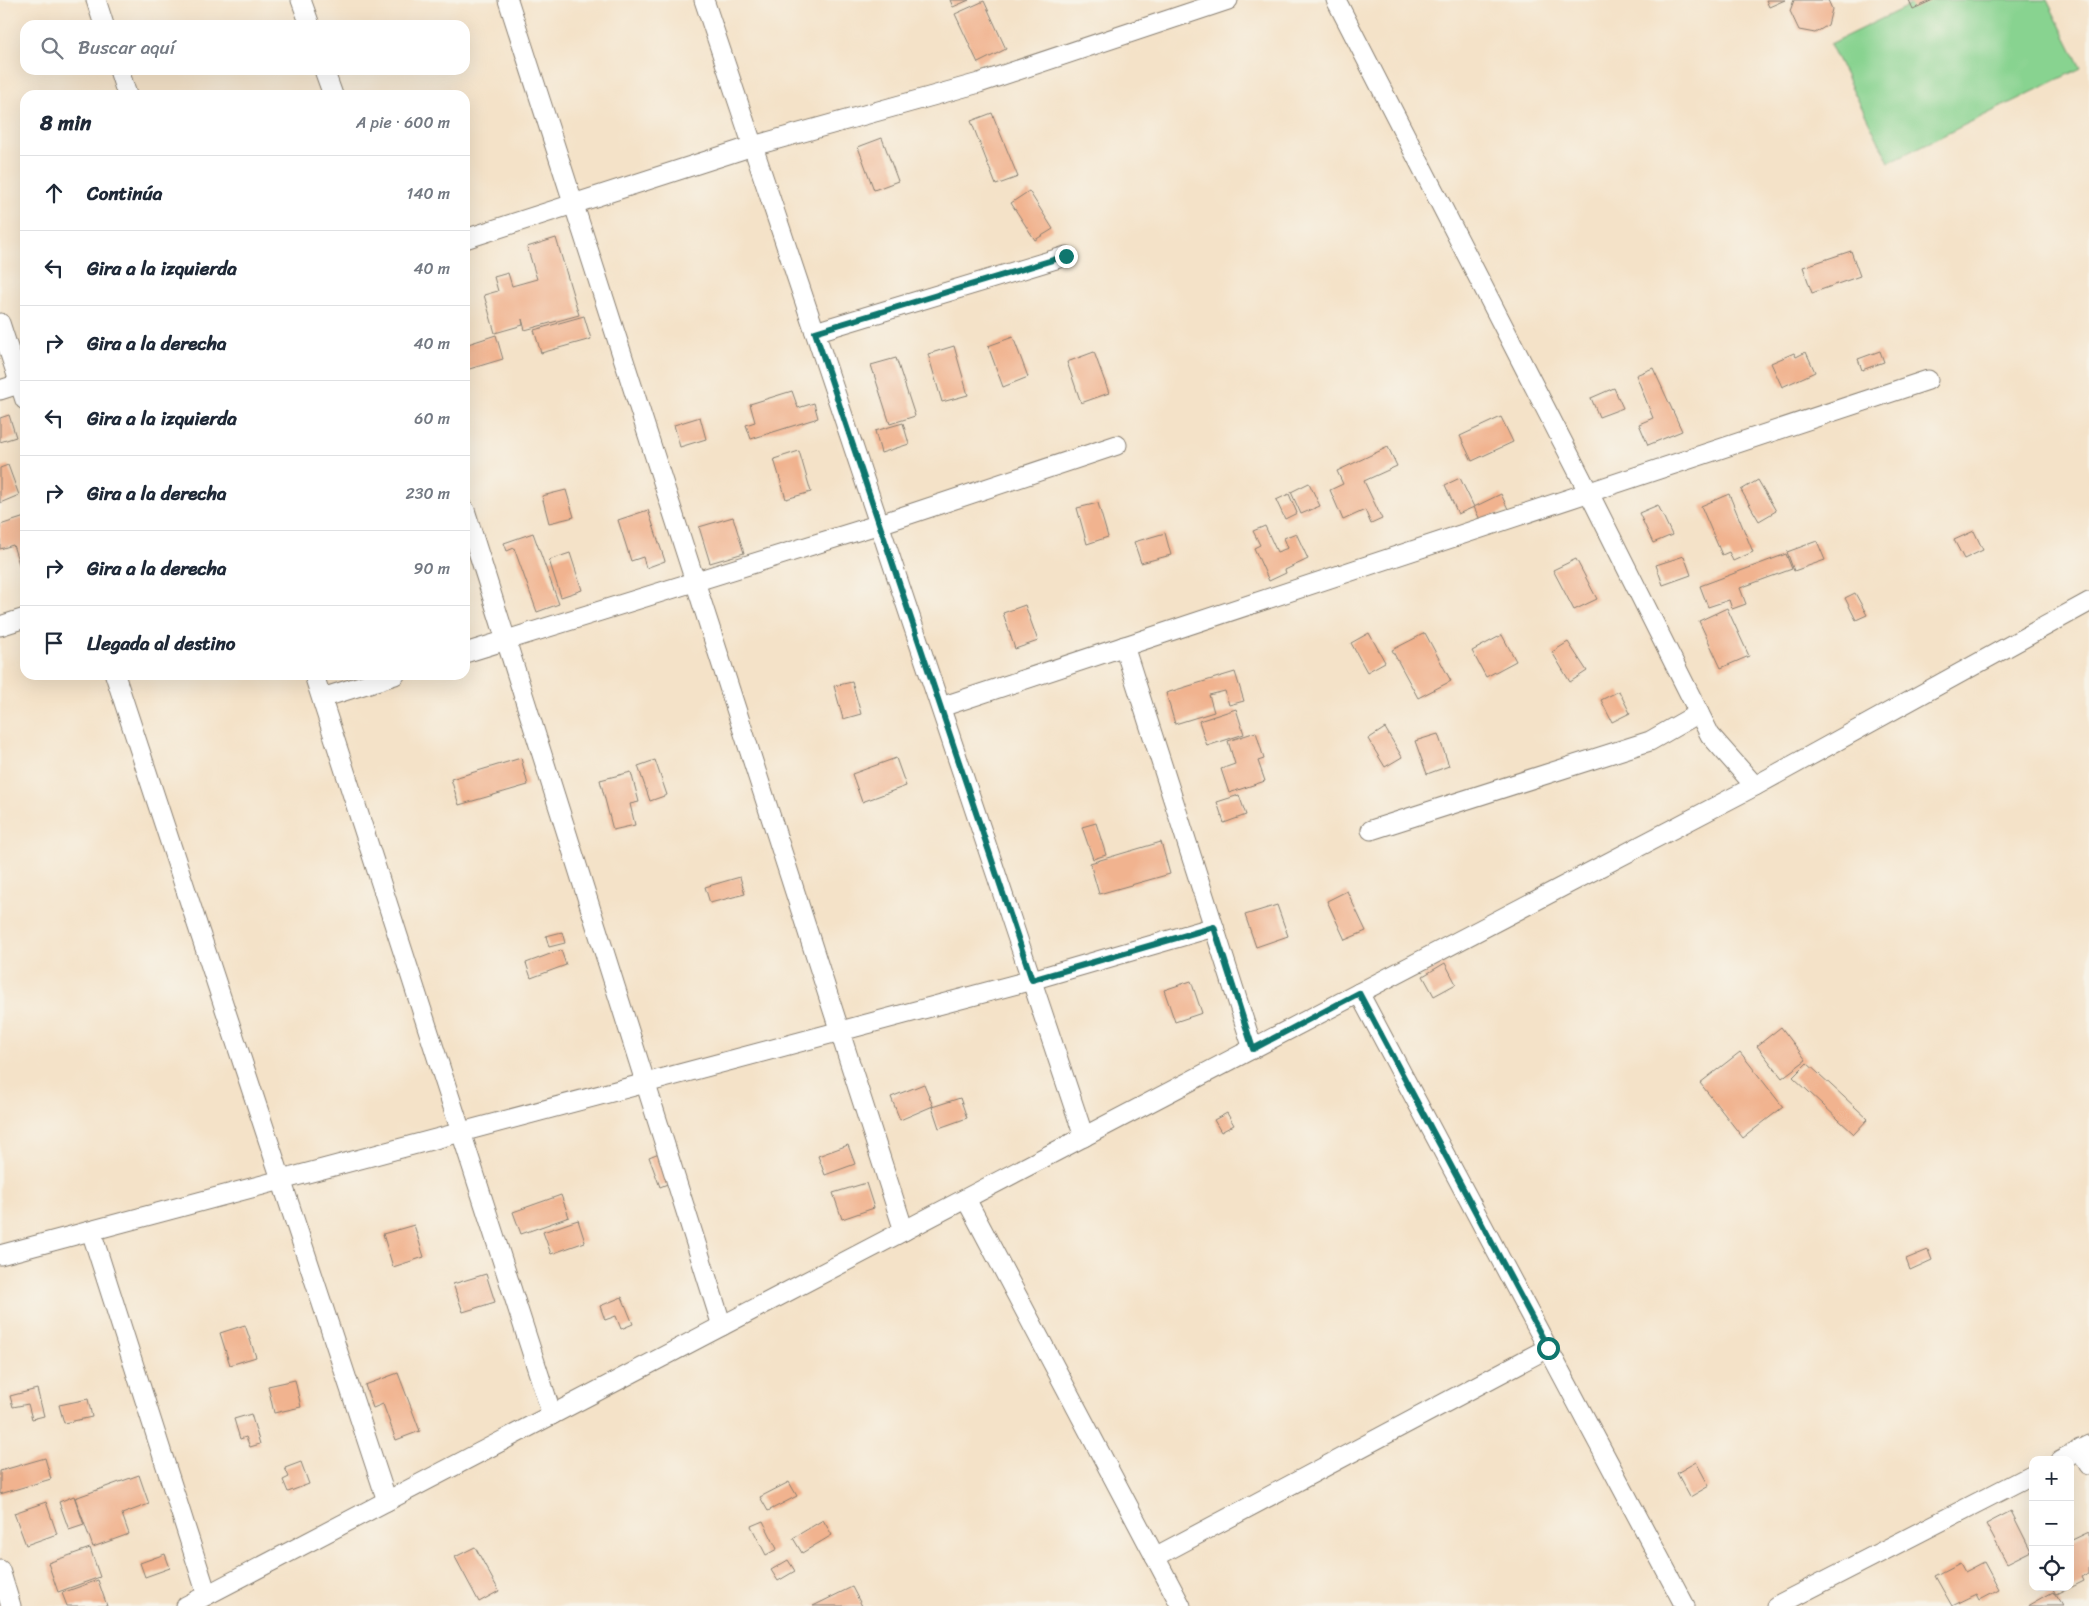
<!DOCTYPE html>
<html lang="es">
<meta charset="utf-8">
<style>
body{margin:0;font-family:Sriracha,sans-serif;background:#f2f2f3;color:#1f2937}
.controls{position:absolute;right:15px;bottom:15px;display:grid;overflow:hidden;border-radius:10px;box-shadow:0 5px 20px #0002}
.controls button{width:45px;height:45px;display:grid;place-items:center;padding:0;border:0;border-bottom:1px solid #e0e1e3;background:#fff;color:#1f2937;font:25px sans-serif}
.stop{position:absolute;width:15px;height:15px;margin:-11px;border:4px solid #0f766e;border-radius:50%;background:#fff}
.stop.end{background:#0f766e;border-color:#fff;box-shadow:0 1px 5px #0008}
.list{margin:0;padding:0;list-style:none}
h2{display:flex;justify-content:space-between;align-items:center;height:65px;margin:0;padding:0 20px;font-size:21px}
h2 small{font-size:16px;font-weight:400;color:#747a83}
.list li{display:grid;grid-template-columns:32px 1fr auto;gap:15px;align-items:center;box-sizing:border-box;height:75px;padding:0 20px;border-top:1px solid #e0e1e3}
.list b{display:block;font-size:19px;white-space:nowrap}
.list em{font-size:16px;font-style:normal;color:#747a83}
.icon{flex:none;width:28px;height:28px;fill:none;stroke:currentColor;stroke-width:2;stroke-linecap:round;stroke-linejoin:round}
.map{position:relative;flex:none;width:2089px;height:1606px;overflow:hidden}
.search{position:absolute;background:#fff;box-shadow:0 5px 20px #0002;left:20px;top:20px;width:450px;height:55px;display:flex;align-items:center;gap:12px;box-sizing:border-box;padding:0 18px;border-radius:15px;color:#747a83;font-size:19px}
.panel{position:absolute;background:#fff;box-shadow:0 5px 20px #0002;left:20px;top:90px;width:450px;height:590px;border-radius:15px}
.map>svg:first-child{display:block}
</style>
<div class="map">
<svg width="2089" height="1606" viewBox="0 0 2089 1606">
<rect width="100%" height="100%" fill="#f7f3e8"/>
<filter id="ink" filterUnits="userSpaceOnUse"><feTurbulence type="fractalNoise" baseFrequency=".02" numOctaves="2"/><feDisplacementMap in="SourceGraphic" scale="10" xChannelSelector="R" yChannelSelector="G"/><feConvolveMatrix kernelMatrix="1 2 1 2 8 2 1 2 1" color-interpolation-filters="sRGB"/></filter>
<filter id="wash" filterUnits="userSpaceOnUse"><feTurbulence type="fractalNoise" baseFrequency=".0096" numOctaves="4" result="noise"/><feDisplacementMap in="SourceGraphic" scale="20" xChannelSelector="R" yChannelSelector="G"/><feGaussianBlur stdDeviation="1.12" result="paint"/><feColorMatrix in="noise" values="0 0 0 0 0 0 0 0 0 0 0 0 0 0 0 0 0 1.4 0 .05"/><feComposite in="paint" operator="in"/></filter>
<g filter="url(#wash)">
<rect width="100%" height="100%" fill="#f4e2c8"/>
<polygon fill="#88d390" stroke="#527856" points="1920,0 2047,0 2081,68 1889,162 1830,44"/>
<g id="blocks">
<g fill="#f1b38f">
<polygon points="950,0 969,0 953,7"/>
<polygon points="1766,0 1785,0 1769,7"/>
<polygon points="1794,0 1828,0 1832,9 1828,25 1815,33 1799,30 1790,11"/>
<polygon points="1909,0 1933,0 1913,9"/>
<polygon points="984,1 1006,49 978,63 955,14"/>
<polygon points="992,113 1018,177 996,185 971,121"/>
<polygon points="882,138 898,181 874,190 858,147"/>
<polygon points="1029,191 1053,229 1035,240 1011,203"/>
<polygon points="556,238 579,315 525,330 522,319 523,325 495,333 484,295 498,291 494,277 508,273 512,286 537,279 527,247"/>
<polygon points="1851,251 1860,276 1812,293 1803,267"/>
<polygon points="584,316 591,339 541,353 534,330"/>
<polygon points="496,335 503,359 466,370 465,345"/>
<polygon points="1013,337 1028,377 1003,387 988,346"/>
<polygon points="954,346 968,395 942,402 928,354"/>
<polygon points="1880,351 1884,362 1862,370 1858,359"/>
<polygon points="1094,352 1109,393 1081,403 1067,362"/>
<polygon points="1806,352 1815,372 1782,387 1771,363 1794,353 1796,357"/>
<polygon points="896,358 915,416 890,424 871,365"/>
<polygon points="1653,368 1682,431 1648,445 1639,424 1653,418 1636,375"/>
<polygon points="1614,388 1623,408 1599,417 1591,398"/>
<polygon points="792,391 798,408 814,403 818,418 751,439 746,425 755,422 750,404"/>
<polygon points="9,415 16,437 0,442 0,418"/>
<polygon points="700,417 706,439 680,447 674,425"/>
<polygon points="1501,417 1513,442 1472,461 1460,436"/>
<polygon points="903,423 909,444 881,453 875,431"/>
<polygon points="1388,447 1397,466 1364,481 1382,519 1371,524 1365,510 1343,520 1330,490 1343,484 1337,471"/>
<polygon points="799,451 811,492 786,499 774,459"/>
<polygon points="8,465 19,495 0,503 0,468"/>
<polygon points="1460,478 1474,507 1458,514 1445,485"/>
<polygon points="1758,480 1776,511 1759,521 1741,490"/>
<polygon points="1309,483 1320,506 1301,514 1291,492"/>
<polygon points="566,490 574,517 549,523 542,496"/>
<polygon points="1289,494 1297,513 1285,519 1276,500"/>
<polygon points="1501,494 1508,509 1481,522 1474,507"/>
<polygon points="1729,494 1753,552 1733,561 1729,552 1722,555 1701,506"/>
<polygon points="1098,503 1108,537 1087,544 1077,508"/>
<polygon points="1658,505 1672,535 1653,543 1639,513"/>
<polygon points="648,510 665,561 646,568 643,557 631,561 618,520"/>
<polygon points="25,517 25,565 20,567 13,545 0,549 0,525"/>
<polygon points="733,517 744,553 710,563 699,527"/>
<polygon points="1265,526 1277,552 1288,548 1284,538 1296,533 1308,559 1285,570 1286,573 1269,581 1254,548 1260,545 1253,531"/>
<polygon points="1974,531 1983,550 1964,559 1954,540"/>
<polygon points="533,533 559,604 537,612 514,548 507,551 504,543"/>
<polygon points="1165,533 1171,555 1141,563 1134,542"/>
<polygon points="1817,541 1825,560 1794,571 1787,552"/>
<polygon points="570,553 582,590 561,597 549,560"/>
<polygon points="1786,554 1792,569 1740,588 1746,604 1732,609 1729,600 1708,607 1700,586"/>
<polygon points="1684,556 1691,575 1663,585 1656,565"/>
<polygon points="1576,559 1597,599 1574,610 1553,570"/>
<polygon points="1855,593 1867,615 1856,620 1845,598"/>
<polygon points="1025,605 1038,641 1015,649 1003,613"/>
<polygon points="1727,608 1749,656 1721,668 1699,621"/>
<polygon points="1369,633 1385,662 1367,672 1351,643"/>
<polygon points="1425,633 1451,681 1418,698 1392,650"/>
<polygon points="1502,635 1516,661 1486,677 1472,651"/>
<polygon points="1568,642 1587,671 1570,682 1552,652"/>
<polygon points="1235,672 1244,701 1229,705 1225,691 1209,695 1214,712 1175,724 1166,693"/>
<polygon points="852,682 861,714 843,719 834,686"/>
<polygon points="1619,691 1630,713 1612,722 1601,700"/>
<polygon points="1236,709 1244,734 1207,746 1199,721"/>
<polygon points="1385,728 1402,757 1385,767 1368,739"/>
<polygon points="1256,732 1264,759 1258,761 1265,781 1229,793 1221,769 1235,764 1228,741"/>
<polygon points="1438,734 1449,766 1427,774 1415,741"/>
<polygon points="521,758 528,785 459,805 451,779"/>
<polygon points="896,758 906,786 862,802 852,774"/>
<polygon points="655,760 667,795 650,801 638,766"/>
<polygon points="631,772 639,802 630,804 635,825 613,830 600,780"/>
<polygon points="1239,795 1246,815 1224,823 1217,802"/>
<polygon points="1096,823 1106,855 1093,859 1082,827"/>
<polygon points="1161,842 1170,874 1099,894 1090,863"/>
<polygon points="740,877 745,894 710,903 705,887"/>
<polygon points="1347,891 1366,931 1345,940 1327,901"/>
<polygon points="1277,905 1288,936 1256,947 1245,915"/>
<polygon points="562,932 565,943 549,947 546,936"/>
<polygon points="561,950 566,965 531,978 526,963"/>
<polygon points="1445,963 1456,984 1434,996 1423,976"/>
<polygon points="1191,981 1202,1013 1175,1022 1164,990"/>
<polygon points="1781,1027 1806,1060 1782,1078 1757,1046"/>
<polygon points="1740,1052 1783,1107 1743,1138 1700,1083"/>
<polygon points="1807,1063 1868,1119 1854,1134 1793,1077"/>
<polygon points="924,1084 933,1106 900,1120 891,1097"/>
<polygon points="960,1098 967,1118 939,1128 932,1107"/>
<polygon points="1227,1113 1234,1125 1221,1132 1214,1120"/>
<polygon points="848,1145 855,1164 825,1175 818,1156"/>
<polygon points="659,1153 670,1183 660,1187 649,1157"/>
<polygon points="866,1183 874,1208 842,1219 833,1193"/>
<polygon points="561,1195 569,1217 521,1234 513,1212"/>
<polygon points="578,1220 585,1242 551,1254 543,1232"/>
<polygon points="414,1225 424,1257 393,1267 383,1234"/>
<polygon points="1928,1250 1932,1260 1910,1270 1906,1259"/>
<polygon points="486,1274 495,1302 463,1312 453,1284"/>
<polygon points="622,1297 633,1324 621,1329 616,1316 605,1320 600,1306"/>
<polygon points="245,1325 256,1357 230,1365 220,1333"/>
<polygon points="398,1373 420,1431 396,1440 383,1404 373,1408 365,1385"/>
<polygon points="295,1380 301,1407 274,1413 268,1386"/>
<polygon points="37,1389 44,1416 32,1419 28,1404 13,1407 10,1396"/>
<polygon points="88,1399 92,1417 64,1423 59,1405"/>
<polygon points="251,1414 260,1444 250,1447 246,1437 240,1439 234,1419"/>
<polygon points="45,1458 51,1479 0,1494 0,1471"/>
<polygon points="301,1462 309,1484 288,1492 283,1480 289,1477 285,1468"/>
<polygon points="1696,1462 1709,1486 1690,1497 1677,1473"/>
<polygon points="139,1475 149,1504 122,1514 129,1534 93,1547 75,1498"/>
<polygon points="789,1482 797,1496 768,1511 760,1497"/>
<polygon points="74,1496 84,1525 69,1530 59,1502"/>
<polygon points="46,1502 57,1534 26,1545 14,1513"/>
<polygon points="2011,1511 2031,1551 2007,1563 1986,1524"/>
<polygon points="823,1520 832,1535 802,1553 793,1538"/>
<polygon points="763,1521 777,1549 766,1555 751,1526"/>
<polygon points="2089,1532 2089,1573 2082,1577 2084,1581 2056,1595 2052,1587 2070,1587 2070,1541"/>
<polygon points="475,1547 499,1591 479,1602 455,1557"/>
<polygon points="90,1548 100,1577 58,1592 48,1563"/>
<polygon points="165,1554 170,1568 145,1577 140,1563"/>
<polygon points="788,1560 795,1571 778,1581 771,1570"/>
<polygon points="1984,1562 1999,1590 1980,1600 1977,1594 1952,1606 1935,1576 1960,1563 1965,1572"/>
<polygon points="98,1580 107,1606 67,1606 62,1593"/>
<polygon points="852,1587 862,1606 813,1606"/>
<polygon points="2053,1592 2062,1606 2028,1606"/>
</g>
</g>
</g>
<g filter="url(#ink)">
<use href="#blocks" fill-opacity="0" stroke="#887f72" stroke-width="1"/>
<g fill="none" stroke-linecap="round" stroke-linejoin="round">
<defs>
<g id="street">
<polyline points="96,0 104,25"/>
<polyline points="301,0 310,25"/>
<polyline points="508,0 904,1231"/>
<polyline points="704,0 1084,1137"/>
<polyline points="1336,0 1594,503 1710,735 1755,786"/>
<polyline points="119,70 127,95"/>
<polyline points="324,70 333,95"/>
<polyline points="465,239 753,146 979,83 1228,0"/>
<polyline points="0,323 25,400"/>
<polyline points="815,332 1066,256"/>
<polyline points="0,390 25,382"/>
<polyline points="465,510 722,1326"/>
<polyline points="0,626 25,618"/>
<polyline points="1124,646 1253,1049"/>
<polyline points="465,653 880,524 1117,445"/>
<polyline points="115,675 387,1501"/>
<polyline points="314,675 552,1415"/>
<polyline points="322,698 395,675"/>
<polyline points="941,707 1928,380"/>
<polyline points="1371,830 1650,741 1699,713"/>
<polyline points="1359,993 1685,1606"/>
<polyline points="966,1199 1181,1606"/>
<polyline points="91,1231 207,1595"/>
<polyline points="0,1255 1032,980 1214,927"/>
<polyline points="2080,1449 2089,1465"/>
<polyline points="2060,1460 2089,1445"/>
<polyline points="1155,1557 1548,1348"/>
<polyline points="0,1570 11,1606"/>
<polyline points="186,1606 1755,786 2089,602"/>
<polyline points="1776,1606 2033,1474"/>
</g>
</defs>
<use href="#street" stroke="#887f72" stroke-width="21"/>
<use href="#street" stroke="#fff" stroke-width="19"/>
</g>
</g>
<g fill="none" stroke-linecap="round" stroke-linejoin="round" filter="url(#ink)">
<polyline stroke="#0f766e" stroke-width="6" points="1066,256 815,332 1032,980 1214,927 1253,1049 1359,993 1548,1348"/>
</g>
</svg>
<div class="controls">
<button>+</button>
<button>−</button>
<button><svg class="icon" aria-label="locate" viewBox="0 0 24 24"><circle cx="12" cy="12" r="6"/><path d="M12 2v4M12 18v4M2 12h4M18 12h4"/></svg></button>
</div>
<div class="stop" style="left:1548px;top:1348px"></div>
<div class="stop end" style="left:1066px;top:256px"></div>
<div class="search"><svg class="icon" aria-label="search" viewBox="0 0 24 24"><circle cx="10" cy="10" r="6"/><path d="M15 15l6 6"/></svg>Buscar aquí</div>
<section class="panel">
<h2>8 min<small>A pie · 600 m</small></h2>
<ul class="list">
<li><svg class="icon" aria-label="ahead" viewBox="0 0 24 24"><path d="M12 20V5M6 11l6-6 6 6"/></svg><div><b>Continúa</b></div><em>140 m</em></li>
<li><svg class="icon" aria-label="left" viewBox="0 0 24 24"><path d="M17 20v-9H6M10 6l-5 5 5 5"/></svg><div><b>Gira a la izquierda</b></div><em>40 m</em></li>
<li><svg class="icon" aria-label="right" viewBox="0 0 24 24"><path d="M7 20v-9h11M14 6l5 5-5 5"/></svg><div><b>Gira a la derecha</b></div><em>40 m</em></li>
<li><svg class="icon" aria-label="left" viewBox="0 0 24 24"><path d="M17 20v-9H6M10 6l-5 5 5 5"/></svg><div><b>Gira a la izquierda</b></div><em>60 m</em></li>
<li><svg class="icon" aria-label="right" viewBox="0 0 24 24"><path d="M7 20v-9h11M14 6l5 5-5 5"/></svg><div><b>Gira a la derecha</b></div><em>230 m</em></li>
<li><svg class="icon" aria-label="right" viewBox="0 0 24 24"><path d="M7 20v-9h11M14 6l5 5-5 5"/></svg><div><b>Gira a la derecha</b></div><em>90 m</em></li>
<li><svg class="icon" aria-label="arrive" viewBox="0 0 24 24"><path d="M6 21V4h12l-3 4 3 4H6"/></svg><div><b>Llegada al destino</b></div></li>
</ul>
</section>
</div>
